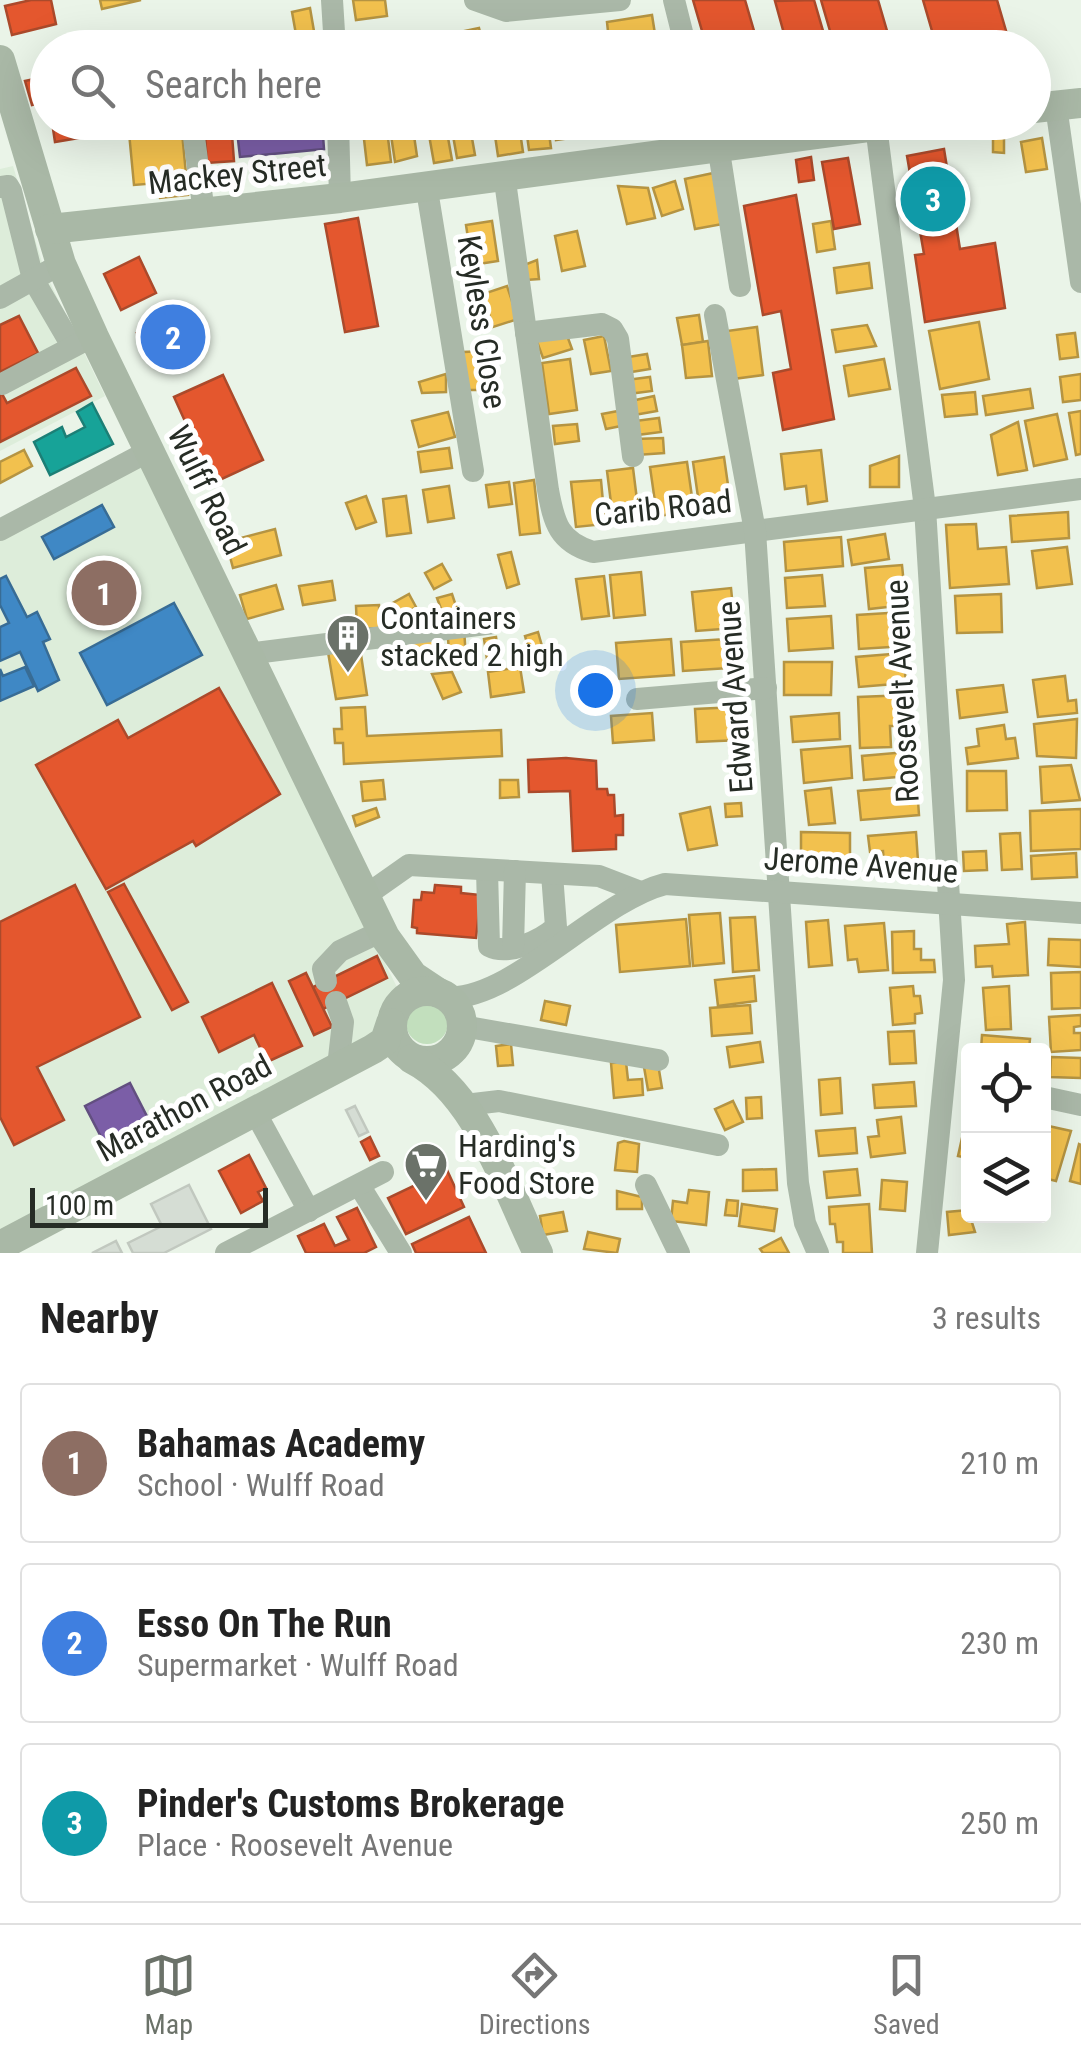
<!DOCTYPE html>
<meta charset="utf-8">
<style>
body{margin:0;font-family:"Roboto Condensed",sans-serif;background:#f6f6f6;color:#222}
.controls{position:absolute;right:30px;bottom:30px;display:grid;overflow:hidden;border-radius:10px;box-shadow:0 10px 40px #0002}
.controls button{width:90px;height:90px;display:grid;place-items:center;padding:0;border:0;border-bottom:2px solid #e0e0e0;background:#fff;color:#222;font:50px sans-serif}
.scale{position:absolute;left:30px;bottom:25px;width:238px;box-sizing:border-box;padding-left:10px;border:5px solid #262c25;border-top:0;font-size:28px;line-height:35px;white-space:nowrap;color:#262c25;-webkit-text-stroke:8px #fff;paint-order:stroke}
.you{position:absolute;left:595px;top:690px;width:35px;height:35px;margin:-25px;border:8px solid #fff;border-radius:50%;background:#1a73e8;box-shadow:0 0 0 15px #1a73e833}
.badge{display:grid;place-items:center;width:65px;height:65px;border-radius:50%;background:#6b7269;color:#fff;font-size:32px;font-weight:700}
.pin{position:absolute;translate:-50% -50%;border:5px solid #fff;box-shadow:0 2px 10px #0006}
.list{margin:0;padding:0;list-style:none}
h2{display:flex;justify-content:space-between;align-items:center;height:130px;margin:0;padding:0 40px;font-size:42px}
h2 small{font-size:32px;font-weight:400;color:#767676}
.list li{display:grid;grid-template-columns:65px 1fr auto;gap:30px;align-items:center;box-sizing:border-box;height:160px;margin:0 20px 20px;padding:0 20px;border:2px solid #e0e0e0;border-radius:10px}
.list b{display:block;font-size:38px;white-space:nowrap}
.list p{margin:0;font-size:32px;white-space:nowrap;color:#767676}
.list em{font-size:32px;font-style:normal;color:#767676}
.icon{flex:none;width:55px;height:55px;fill:none;stroke:currentColor;stroke-width:2;stroke-linecap:round;stroke-linejoin:round}
.map{position:relative;flex:none;width:1081px;height:1253px;overflow:hidden}
.search{position:absolute;background:#fff;box-shadow:0 10px 40px #0002;left:30px;right:30px;top:30px;height:110px;display:flex;align-items:center;gap:25px;box-sizing:border-box;padding:0 35px;border-radius:55px;color:#767676;font-size:38px}
.sheet{height:670px;background:#fff}
nav{display:flex;justify-content:space-around;align-items:center;box-sizing:border-box;height:140px;border-top:2px solid #e0e0e0;background:#fff;font-size:28px;color:#767676}
nav a{display:grid;justify-items:center;gap:5px}
nav .on{color:#6b7269}
.map>svg:first-child{display:block}
</style>
<div class="map">
<svg width="1081" height="1253" viewBox="0 0 1081 1253">
<rect width="100%" height="100%" fill="#eaf4e8"/>
<g fill="#ddedda">
<polygon points="13,166 45,272 105,396 0,451 0,169"/>
<polygon points="143,462 294,782 416,1025 0,1240 0,537"/>
</g>
<circle fill="#c2dfbd" cx="427" cy="1023" r="21"/>
<g fill="#f2c14e" stroke="#b59442" stroke-width="2.5">
<polygon points="100,0 141,0 102,9"/>
<polygon points="353,0 385,0 387,16 356,20"/>
<polygon points="310,8 315,37 297,40 292,12"/>
<polygon points="652,15 655,34 609,41 607,22"/>
<polygon points="479,28 483,43 463,47 460,32"/>
<polygon points="523,37 533,48 504,48 502,43"/>
<polygon points="128,122 181,122 188,195 160,198 158,183 134,185"/>
<polygon points="362,122 386,122 391,162 367,165"/>
<polygon points="389,122 412,122 417,156 395,162"/>
<polygon points="554,122 589,122 591,135 556,140"/>
<polygon points="618,122 642,122 643,129 621,134"/>
<polygon points="672,122 692,122 693,130 662,140 660,129 673,126"/>
<polygon points="519,125 523,152 498,156 494,129"/>
<polygon points="548,126 551,148 529,150 526,128"/>
<polygon points="470,127 475,155 457,158 452,130"/>
<polygon points="447,132 452,160 434,163 429,135"/>
<polygon points="993,133 1004,133 1004,153 993,152"/>
<polygon points="1042,138 1047,169 1026,172 1021,142"/>
<polygon points="718,172 728,223 695,229 685,179"/>
<polygon points="675,181 683,209 662,216 653,188"/>
<polygon points="618,186 648,188 655,218 627,224"/>
<polygon points="492,221 498,261 472,265 466,225"/>
<polygon points="831,221 835,249 817,252 813,224"/>
<polygon points="577,231 585,266 562,271 555,236"/>
<polygon points="537,260 539,279 526,280 524,265"/>
<polygon points="869,263 872,288 837,293 834,268"/>
<polygon points="507,286 518,319 493,327 483,294"/>
<polygon points="699,315 703,342 682,345 677,318"/>
<polygon points="979,322 989,379 940,389 929,331"/>
<polygon points="867,325 876,346 836,352 832,330"/>
<polygon points="757,327 763,375 733,379 727,331"/>
<polygon points="565,330 572,349 543,358 536,339"/>
<polygon points="1075,333 1078,357 1060,359 1057,335"/>
<polygon points="604,336 611,371 591,374 584,340"/>
<polygon points="708,341 712,376 686,378 682,345"/>
<polygon points="487,351 488,390 464,390 463,352"/>
<polygon points="647,354 650,369 625,373 622,358"/>
<polygon points="570,359 577,410 549,414 542,363"/>
<polygon points="884,359 890,389 849,396 844,366"/>
<polygon points="446,374 446,392 422,393 419,382"/>
<polygon points="1081,374 1081,400 1063,402 1060,377"/>
<polygon points="650,377 652,391 628,394 626,380"/>
<polygon points="1030,389 1033,408 986,415 983,396"/>
<polygon points="975,392 977,414 945,417 942,395"/>
<polygon points="654,396 657,411 634,415 631,401"/>
<polygon points="618,411 621,426 606,429 602,414"/>
<polygon points="1081,411 1081,454 1076,455 1069,413"/>
<polygon points="448,412 455,437 419,447 412,421"/>
<polygon points="1057,414 1067,459 1034,466 1025,421"/>
<polygon points="659,418 661,432 637,435 635,421"/>
<polygon points="1018,422 1027,470 998,475 991,435"/>
<polygon points="577,424 579,441 555,444 553,426"/>
<polygon points="663,438 664,453 637,455 636,439"/>
<polygon points="449,448 452,468 421,472 418,452"/>
<polygon points="24,450 32,466 0,483 0,462"/>
<polygon points="821,450 827,501 808,504 806,486 785,489 781,454"/>
<polygon points="899,456 899,487 870,487 870,466"/>
<polygon points="724,457 731,506 700,511 693,462"/>
<polygon points="687,462 694,511 657,516 650,467"/>
<polygon points="633,468 639,516 613,519 607,471"/>
<polygon points="534,480 540,533 520,535 514,483"/>
<polygon points="601,480 605,524 576,527 571,482"/>
<polygon points="509,482 512,504 489,507 486,485"/>
<polygon points="449,486 454,518 428,522 423,490"/>
<polygon points="366,496 376,522 356,529 346,503"/>
<polygon points="406,496 411,533 387,536 383,499"/>
<polygon points="1068,512 1069,538 1012,542 1010,516"/>
<polygon points="976,524 978,549 1006,547 1009,584 950,588 946,525"/>
<polygon points="275,529 281,555 233,568 226,542"/>
<polygon points="885,534 889,559 852,565 848,540"/>
<polygon points="841,537 843,566 786,571 784,542"/>
<polygon points="1067,547 1072,584 1037,588 1032,551"/>
<polygon points="511,552 519,584 507,588 498,555"/>
<polygon points="442,564 451,580 434,589 425,573"/>
<polygon points="902,565 906,605 869,609 865,568"/>
<polygon points="641,572 645,615 614,618 610,575"/>
<polygon points="822,575 825,606 787,608 785,578"/>
<polygon points="604,576 609,616 582,619 576,579"/>
<polygon points="332,581 335,600 303,605 299,586"/>
<polygon points="276,585 283,609 247,619 240,595"/>
<polygon points="731,588 735,628 696,631 692,592"/>
<polygon points="409,594 416,607 399,617 391,604"/>
<polygon points="452,594 458,612 444,617 437,598"/>
<polygon points="1001,594 1002,632 957,633 955,596"/>
<polygon points="379,605 380,628 357,629 356,606"/>
<polygon points="904,612 906,646 859,649 857,615"/>
<polygon points="831,616 833,648 789,651 787,619"/>
<polygon points="464,628 466,659 450,660 447,629"/>
<polygon points="538,632 546,660 533,664 525,636"/>
<polygon points="432,636 436,657 412,662 407,642"/>
<polygon points="496,637 500,664 488,666 484,639"/>
<polygon points="742,638 744,667 683,671 681,642"/>
<polygon points="671,639 674,675 619,679 616,643"/>
<polygon points="360,648 367,695 336,699 328,652"/>
<polygon points="903,653 906,683 859,687 856,657"/>
<polygon points="784,662 832,662 831,695 784,695"/>
<polygon points="520,667 524,692 491,697 488,672"/>
<polygon points="452,672 461,692 443,699 432,674"/>
<polygon points="1065,676 1068,701 1076,700 1077,713 1038,717 1033,680"/>
<polygon points="1003,685 1007,712 960,718 957,690"/>
<polygon points="907,695 908,726 890,726 891,747 860,748 858,697"/>
<polygon points="365,707 367,736 501,730 502,756 344,764 343,743 335,743 334,729 342,729 341,708"/>
<polygon points="737,707 740,740 697,742 695,709"/>
<polygon points="652,713 654,740 613,743 611,716"/>
<polygon points="839,713 840,739 793,742 791,717"/>
<polygon points="1077,719 1076,758 1037,756 1034,724"/>
<polygon points="1004,725 1006,739 1015,738 1018,758 968,764 966,748 979,746 977,729"/>
<polygon points="850,746 852,778 804,783 801,750"/>
<polygon points="906,752 908,776 864,780 862,756"/>
<polygon points="1071,765 1080,800 1042,803 1040,767"/>
<polygon points="967,771 1006,771 1007,810 967,811"/>
<polygon points="383,780 385,799 363,801 361,782"/>
<polygon points="500,780 518,780 519,797 500,798"/>
<polygon points="917,786 919,815 861,820 858,791"/>
<polygon points="831,788 835,823 809,825 805,791"/>
<polygon points="741,803 742,816 726,817 725,804"/>
<polygon points="710,807 717,845 688,850 680,814"/>
<polygon points="376,808 379,817 356,826 353,816"/>
<polygon points="1081,809 1081,849 1031,851 1030,811"/>
<polygon points="801,832 850,833 850,867 801,866"/>
<polygon points="916,832 918,861 884,864 883,851 870,852 868,836"/>
<polygon points="1020,833 1022,869 1002,870 1000,834"/>
<polygon points="986,851 987,870 964,871 963,852"/>
<polygon points="1076,853 1077,877 1032,879 1031,856"/>
<polygon points="720,913 724,963 693,966 689,915"/>
<polygon points="755,917 759,970 733,972 730,918"/>
<polygon points="686,919 690,966 620,972 616,925"/>
<polygon points="828,920 832,965 809,967 806,922"/>
<polygon points="1025,922 1028,975 993,977 992,966 976,967 975,946 1009,944 1007,924"/>
<polygon points="884,923 888,970 859,972 857,959 848,960 845,926"/>
<polygon points="914,931 914,949 921,949 921,960 934,960 935,972 893,973 892,932"/>
<polygon points="1049,939 1081,940 1081,967 1048,965"/>
<polygon points="1081,972 1081,1008 1052,1009 1051,973"/>
<polygon points="754,976 756,1001 718,1006 715,980"/>
<polygon points="913,986 914,996 920,996 922,1013 915,1014 915,1023 893,1025 890,988"/>
<polygon points="1009,986 1011,1029 986,1030 983,988"/>
<polygon points="545,1001 570,1006 566,1025 541,1020"/>
<polygon points="750,1005 752,1033 712,1036 710,1008"/>
<polygon points="1081,1015 1081,1026 1074,1027 1074,1033 1081,1033 1081,1050 1051,1052 1049,1017"/>
<polygon points="914,1031 916,1063 890,1064 888,1032"/>
<polygon points="982,1035 1030,1039 1029,1050 981,1050"/>
<polygon points="760,1042 763,1062 730,1067 727,1047"/>
<polygon points="511,1044 513,1065 498,1066 496,1046"/>
<polygon points="1051,1057 1081,1058 1081,1078 1050,1077"/>
<polygon points="626,1062 628,1080 642,1079 643,1095 614,1098 611,1063"/>
<polygon points="658,1064 662,1088 648,1090 644,1067"/>
<polygon points="840,1078 842,1113 821,1115 819,1080"/>
<polygon points="914,1082 916,1106 875,1108 873,1085"/>
<polygon points="761,1097 762,1118 747,1119 746,1098"/>
<polygon points="733,1101 743,1122 725,1130 715,1109"/>
<polygon points="968,1111 968,1158 958,1156"/>
<polygon points="901,1117 905,1153 871,1157 868,1137 879,1136 877,1120"/>
<polygon points="1044,1125 1071,1131 1056,1181 1044,1178"/>
<polygon points="855,1128 857,1153 819,1156 816,1131"/>
<polygon points="527,1140 555,1146 551,1162 524,1156"/>
<polygon points="624,1141 639,1144 637,1172 615,1170 618,1143"/>
<polygon points="1079,1144 1081,1145 1081,1184 1070,1181"/>
<polygon points="776,1169 777,1190 743,1191 743,1170"/>
<polygon points="857,1169 860,1195 827,1198 824,1172"/>
<polygon points="882,1180 907,1182 905,1211 880,1209"/>
<polygon points="689,1190 709,1192 706,1225 671,1221 673,1201 687,1203"/>
<polygon points="617,1191 642,1197 642,1209 617,1209"/>
<polygon points="727,1200 738,1201 737,1216 725,1215"/>
<polygon points="742,1204 777,1209 774,1231 739,1226"/>
<polygon points="869,1204 872,1253 843,1253 843,1242 837,1242 835,1224 830,1224 829,1207"/>
<polygon points="968,1210 975,1232 949,1235 947,1212"/>
<polygon points="563,1212 567,1231 543,1235 540,1216"/>
<polygon points="588,1232 620,1239 617,1253 584,1249"/>
<polygon points="781,1238 789,1253 763,1253 760,1249"/>
</g>
<g fill="#e4572e" stroke="#ab4a2b" stroke-width="2.5">
<polygon points="31,0 51,0 56,24 12,35 5,6"/>
<polygon points="693,0 745,0 759,48 707,48"/>
<polygon points="814,0 828,48 788,48 775,1"/>
<polygon points="821,0 878,0 892,48 835,48"/>
<polygon points="923,0 997,0 1011,48 937,48"/>
<polygon points="48,76 48,101 32,105 25,81"/>
<polygon points="52,122 95,122 97,135 55,142"/>
<polygon points="204,122 231,122 234,161 207,163"/>
<polygon points="944,149 960,249 995,243 1005,308 925,322 915,255 924,254 907,156"/>
<polygon points="811,157 814,180 799,182 796,160"/>
<polygon points="848,158 860,224 834,229 822,162"/>
<polygon points="796,195 834,419 783,430 773,373 791,369 781,311 763,315 744,206"/>
<polygon points="358,218 378,326 345,332 325,224"/>
<polygon points="139,257 156,293 121,310 104,274"/>
<polygon points="194,308 208,340 152,365 137,333"/>
<polygon points="19,316 38,353 0,372 0,325"/>
<polygon points="76,368 91,396 0,442 0,390 7,403"/>
<polygon points="223,375 263,460 213,483 174,397"/>
<polygon points="219,688 280,794 196,846 193,841 106,889 36,765 118,720 128,738"/>
<polygon points="566,758 596,761 597,789 607,789 608,795 614,795 615,816 623,815 623,835 616,835 616,849 573,851 570,791 529,792 528,760"/>
<polygon points="124,884 188,1002 172,1010 108,892"/>
<polygon points="75,885 140,1017 37,1067 64,1120 14,1145 0,1117 0,922"/>
<polygon points="435,885 461,887 461,893 481,895 476,938 417,933 417,928 412,927 414,900 421,900 422,892 434,893"/>
<polygon points="377,956 387,978 323,1009 313,987"/>
<polygon points="306,973 332,1027 314,1035 289,981"/>
<polygon points="272,983 302,1046 267,1062 254,1035 219,1052 202,1017"/>
<polygon points="370,1137 379,1156 370,1160 361,1142"/>
<polygon points="249,1155 266,1188 258,1192 263,1201 241,1213 219,1171"/>
<polygon points="447,1170 464,1207 406,1234 388,1198"/>
<polygon points="357,1208 376,1247 364,1253 306,1253 298,1236 324,1224 335,1246 349,1240 337,1217"/>
<polygon points="469,1217 486,1253 416,1253 412,1244"/>
</g>
<g fill="#7b5ea7" stroke="#624f80" stroke-width="2.5">
<polygon points="236,122 322,122 324,149 240,157"/>
<polygon points="130,1083 156,1134 111,1156 85,1106"/>
</g>
<g fill="#3f88c5" stroke="#386c95" stroke-width="2.5">
<polygon points="102,505 114,527 54,559 42,537"/>
<polygon points="6,576 27,617 37,612 50,639 43,642 59,680 38,691 20,652 0,661 0,627 9,623 0,605 0,579"/>
<polygon points="174,603 202,655 107,705 80,653"/>
<polygon points="25,667 34,686 0,701 0,669 3,676"/>
</g>
<polygon fill="#17a398" stroke="#1c7f76" stroke-width="2.5" points="92,403 113,444 50,475 34,442 62,427 66,437 85,427 77,412"/>
<g fill="#d5ddd4" stroke="#c1c8bf" stroke-width="2.5">
<polygon points="355,1106 368,1132 359,1136 346,1110"/>
<polygon points="189,1185 211,1229 164,1253 133,1253 128,1243 162,1226 151,1204"/>
<polygon points="116,1241 122,1253 92,1253"/>
</g>
<g fill="none" stroke-linecap="round" stroke-linejoin="round">
<g stroke="#aab8a8" stroke-width="22">
<polyline points="332,0 335,48"/>
<polyline points="475,0 506,11 620,0"/>
<polyline points="674,0 686,48"/>
<polyline points="1056,106 1081,282"/>
<polyline points="192,122 204,213"/>
<polyline points="338,122 340,198"/>
<polyline points="876,126 925,508 954,980 927,1253"/>
<polyline points="718,145 740,286"/>
<path d="M 504,174 L 548,490 C 554,523 559,542 593,552 L 1081,489"/>
<polyline points="426,184 473,471"/>
<polyline points="0,187 8,186 11,191 33,279 72,346"/>
<polyline points="0,298 61,264"/>
<polyline points="715,315 755,531 798,1183 805,1223 818,1253"/>
<polyline points="526,333 602,324 612,329 618,339 633,456"/>
<polyline points="2,384 82,342"/>
<polyline points="0,530 149,451"/>
<polyline points="247,654 494,623"/>
<polyline points="637,699 766,688"/>
<path d="M 487,870 L 489,946 C 508,956 540,941 556,927 L 552,874"/>
<polyline points="365,896 409,865 599,876 638,891"/>
<polyline points="513,947 515,871"/>
<polyline points="326,981 323,969 340,951 382,931"/>
<path d="M 448,997 C 511,1001 598,901 665,884 L 1081,913"/>
<polyline points="336,1002 343,1022 338,1067"/>
<polyline points="462,1026 658,1060"/>
<polyline points="1044,1097 1081,1105"/>
<polyline points="465,1105 499,1101 718,1145"/>
<polyline points="260,1121 309,1211"/>
<polyline points="359,1185 401,1253"/>
<polyline points="646,1185 679,1253"/>
<polyline points="226,1253 383,1172"/>
</g>
<g stroke="#a9b8a6" stroke-width="30">
<polyline points="0,60 61,264 94,337 385,937 413,976 437,992"/>
<polyline points="1034,108 1081,103"/>
<polyline points="50,229 340,198 907,122"/>
<circle cx="427" cy="1026" r="35"/>
<path d="M 412,1059 C 478,1093 506,1189 538,1253"/>
<polyline points="0,1246 373,1049 385,1041 391,1023"/>
</g>
</g>
<defs>
<symbol id="building-pin" viewBox="-11 -11 22 30"><path d="M0 17L-7.5 6A9.5 9.5 0 1 1 7.5 6Z" fill="#6b7269" stroke="#fff"/><path d="M-4-6H4V6H1V3H-1V6H-4ZM-2.5-4.3h1.7v1.8h-1.7ZM.8-4.3h1.7v1.8H.8ZM-2.5-1h1.7V.8h-1.7ZM.8-1h1.7V.8H.8Z" fill="#fff"/></symbol>
<symbol id="supermarket-pin" viewBox="-11 -11 22 30"><path d="M0 17L-7.5 6A9.5 9.5 0 1 1 7.5 6Z" fill="#6b7269" stroke="#fff"/><path d="M-6-5.5h2.5l.6 2H6L4.5 2H-2.5L-4.4-4H-6ZM-1.5 3.2a1.3 1.3 0 1 0 .1 0ZM3 3.2a1.3 1.3 0 1 0 .1 0Z" fill="#fff"/></symbol>
</defs>
<g fill-rule="evenodd">
<use href="#building-pin" x="323" y="611" width="50" height="68"/>
<use href="#supermarket-pin" x="401" y="1139" width="50" height="68"/>
</g>
<g text-anchor="middle" dominant-baseline="central" stroke-width="10" stroke-linejoin="round" paint-order="stroke">
<g font-size="32" fill="#262c25" stroke="#fff">
<text transform="translate(237 174) rotate(-6)">Mackey Street</text>
<text transform="translate(482 322) rotate(81)">Keyless Close</text>
<text transform="translate(207 490) rotate(64)">Wulff Road</text>
<text transform="translate(663 508) rotate(-6)">Carib Road</text>
<text transform="translate(902 691) rotate(-93)">Roosevelt Avenue</text>
<text transform="translate(735 697) rotate(-94)">Edward Avenue</text>
<text transform="translate(861 865) rotate(4)">Jerome Avenue</text>
<text transform="translate(184 1108) rotate(-28)">Marathon Road</text>
</g>
<g font-size="32" fill="#262c25" stroke="#fff" text-anchor="start">
<text x="380" y="618">Containers<tspan x="380" dy="37">stacked 2 high</tspan></text>
<text x="458" y="1146">Harding's<tspan x="458" dy="37">Food Store</tspan></text>
</g>
</g>
</svg>
<div class="controls">
<button><svg class="icon" aria-label="locate" viewBox="0 0 24 24"><circle cx="12" cy="12" r="6"/><path d="M12 2v4M12 18v4M2 12h4M18 12h4"/></svg></button>
<button><svg class="icon" aria-label="layers" viewBox="0 0 24 24"><path d="M12 4l9 5-9 5-9-5zM3 14l9 5 9-5"/></svg></button>
</div>
<div class="scale">100 m</div>
<div class="you"></div>
<div class="pin badge" style="left:104px;top:593px;background:#8d6e63">1</div>
<div class="pin badge" style="left:173px;top:337px;background:#3f7fe0">2</div>
<div class="pin badge" style="left:933px;top:199px;background:#0f9aa8">3</div>
<div class="search"><svg class="icon" aria-label="search" viewBox="0 0 24 24"><circle cx="10" cy="10" r="6"/><path d="M15 15l6 6"/></svg>Search here</div>
</div>
<section class="sheet">
<h2>Nearby<small>3 results</small></h2>
<ul class="list">
<li><span class="badge" style="background:#8d6e63">1</span><div><b>Bahamas Academy</b><p>School · Wulff Road</p></div><em>210 m</em></li>
<li><span class="badge" style="background:#3f7fe0">2</span><div><b>Esso On The Run</b><p>Supermarket · Wulff Road</p></div><em>230 m</em></li>
<li><span class="badge" style="background:#0f9aa8">3</span><div><b>Pinder's Customs Brokerage</b><p>Place · Roosevelt Avenue</p></div><em>250 m</em></li>
</ul>
</section>
<nav>
<a class="on"><svg class="icon" aria-label="map" viewBox="0 0 24 24"><path d="M3 6l6-2 6 2 6-2v14l-6 2-6-2-6 2zM9 4v14M15 6v14"/></svg>Map</a>
<a><svg class="icon" aria-label="directions" viewBox="0 0 24 24"><path d="M12 3l9 9-9 9-9-9zM9 14v-3h6M13 9l2 2-2 2"/></svg>Directions</a>
<a><svg class="icon" aria-label="saved" viewBox="0 0 24 24"><path d="M7 4h10v16l-5-4-5 4z"/></svg>Saved</a>
</nav>
